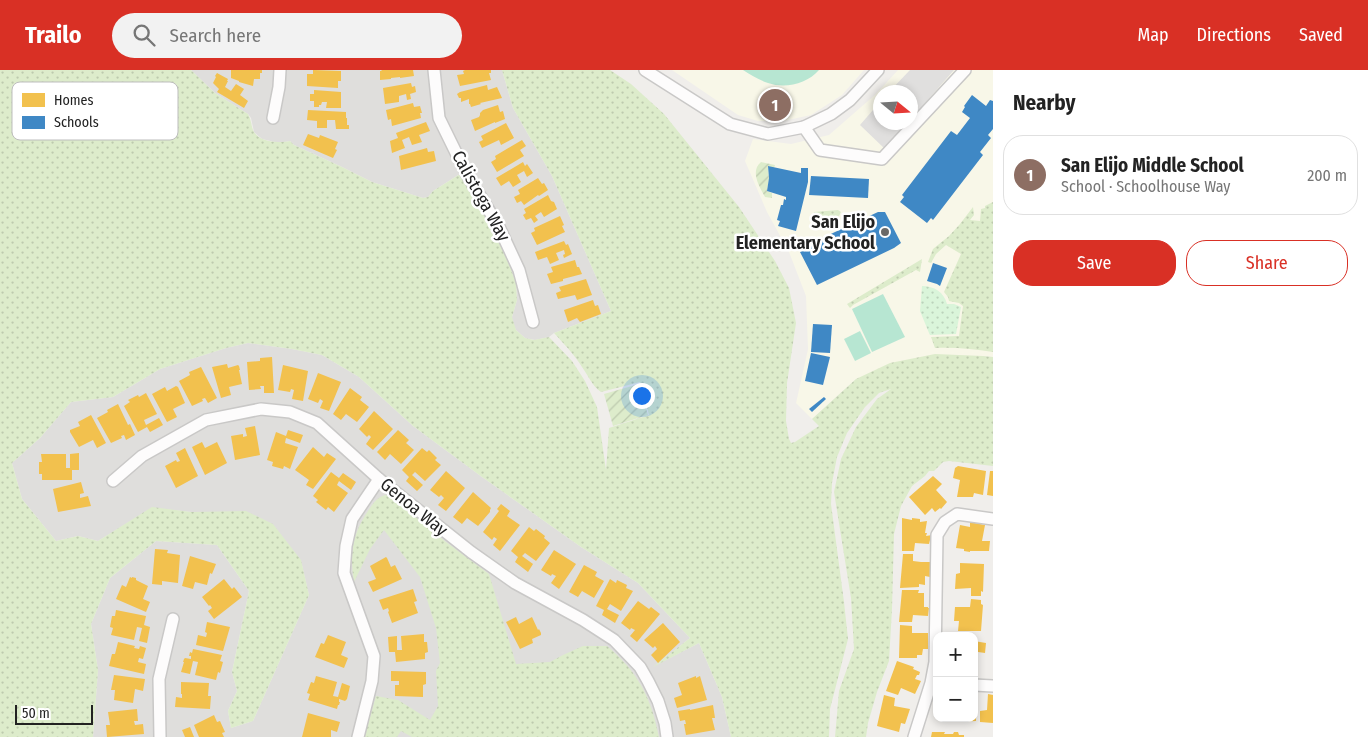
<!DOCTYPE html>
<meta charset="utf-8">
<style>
body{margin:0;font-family:"Fira Sans Condensed",sans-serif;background:#f2f2f2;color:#222}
.controls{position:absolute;right:15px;bottom:15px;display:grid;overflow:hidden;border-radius:10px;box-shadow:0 2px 8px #0003}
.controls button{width:45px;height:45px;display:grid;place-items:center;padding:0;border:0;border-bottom:1px solid #e0e0e0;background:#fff;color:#222;font:25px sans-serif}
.compass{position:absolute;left:873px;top:15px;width:45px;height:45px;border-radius:50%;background:#fff;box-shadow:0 2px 8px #0003;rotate:108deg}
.scale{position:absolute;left:15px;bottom:12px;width:78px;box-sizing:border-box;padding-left:5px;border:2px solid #222;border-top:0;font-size:14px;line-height:18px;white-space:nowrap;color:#222;-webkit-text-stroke:4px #fff;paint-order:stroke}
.you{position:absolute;left:641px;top:325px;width:18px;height:18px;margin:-12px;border:4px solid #fff;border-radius:50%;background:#1a73e8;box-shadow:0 0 0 8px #1a73e833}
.badge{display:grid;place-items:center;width:32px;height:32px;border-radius:50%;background:#d93025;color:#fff;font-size:16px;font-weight:700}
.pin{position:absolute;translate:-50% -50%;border:2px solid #fff;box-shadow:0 1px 5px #0006}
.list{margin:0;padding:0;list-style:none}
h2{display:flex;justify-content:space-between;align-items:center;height:65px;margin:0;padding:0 20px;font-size:21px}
h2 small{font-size:16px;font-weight:400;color:#767676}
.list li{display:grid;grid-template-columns:32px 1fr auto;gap:15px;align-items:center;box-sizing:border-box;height:80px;margin:0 10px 10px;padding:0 10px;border:1px solid #e0e0e0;border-radius:20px}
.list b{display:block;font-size:19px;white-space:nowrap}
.list p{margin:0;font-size:16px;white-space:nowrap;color:#767676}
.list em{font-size:16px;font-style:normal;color:#767676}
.actions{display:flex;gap:10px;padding:15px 20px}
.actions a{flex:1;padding:11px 0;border:1px solid #d93025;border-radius:20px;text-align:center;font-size:18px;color:#d93025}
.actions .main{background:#d93025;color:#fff}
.icon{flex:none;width:28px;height:28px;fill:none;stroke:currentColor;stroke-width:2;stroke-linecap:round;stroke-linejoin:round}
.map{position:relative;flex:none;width:993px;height:667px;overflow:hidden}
header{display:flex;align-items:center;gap:30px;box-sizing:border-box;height:70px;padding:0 25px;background:#d93025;color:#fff}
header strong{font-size:24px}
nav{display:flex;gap:28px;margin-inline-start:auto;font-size:18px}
.search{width:350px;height:45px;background:#f2f2f2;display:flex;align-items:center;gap:12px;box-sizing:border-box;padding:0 18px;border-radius:28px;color:#767676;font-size:19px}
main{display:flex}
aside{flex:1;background:#fff}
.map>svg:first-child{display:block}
</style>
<header>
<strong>Trailo</strong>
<div class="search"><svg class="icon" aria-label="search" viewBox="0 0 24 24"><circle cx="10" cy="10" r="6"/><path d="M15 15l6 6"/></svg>Search here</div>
<nav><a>Map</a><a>Directions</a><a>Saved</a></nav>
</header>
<main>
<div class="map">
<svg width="993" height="667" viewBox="0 0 993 667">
<defs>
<pattern id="grass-dots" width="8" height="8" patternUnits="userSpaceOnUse" patternTransform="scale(1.25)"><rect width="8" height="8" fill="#ddeccb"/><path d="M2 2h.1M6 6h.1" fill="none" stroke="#bdcaae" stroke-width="1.8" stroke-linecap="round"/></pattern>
<pattern id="park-dots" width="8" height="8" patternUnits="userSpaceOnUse" patternTransform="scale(1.25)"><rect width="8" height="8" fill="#daf5da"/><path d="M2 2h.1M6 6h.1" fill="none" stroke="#bbd2bb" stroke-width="1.8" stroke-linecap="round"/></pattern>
<pattern id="garden-furrows" width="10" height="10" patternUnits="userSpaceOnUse" patternTransform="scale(1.25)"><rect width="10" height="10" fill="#ddeccb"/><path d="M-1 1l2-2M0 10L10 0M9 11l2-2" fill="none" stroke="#bdcaae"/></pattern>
</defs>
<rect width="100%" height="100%" fill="#f0eeeb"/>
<g fill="#dfdedc">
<polygon points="191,0 502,0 513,38 552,106 611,241 554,263 549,267 535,270 525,268 516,260 512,252 512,247 517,230 516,213 460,104 433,121 428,127 423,128 372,112 342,97 294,75 290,71 279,73 262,69 254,62 251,48 248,44 215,23"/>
<polygon points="248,273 292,279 322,285 359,307 413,356 482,407 581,477 638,513 690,568 656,595 699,573 722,627 731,667 93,667 98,600 91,554 110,508 156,471 217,475 249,521 232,602 237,621 228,641 231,658 253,651 309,525 301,491 191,442 152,438 98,471 78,466 56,471 22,429 12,393 40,368 71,332 113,327 160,299 226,278"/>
</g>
<g fill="#f8f7e8" fill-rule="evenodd">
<polygon points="672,0 864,0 842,25 811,45 783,51 758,51 738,45"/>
<path d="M 898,0 L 993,0 L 993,287 L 983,286 L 856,309 L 812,349 L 796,333 L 808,279 L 806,226 L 789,182 L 767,142 L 745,91 L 753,69 L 791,74 L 829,65 L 876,24 ZM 881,22 L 911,22 L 911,52 L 881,52 Z"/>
</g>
<g fill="url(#grass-dots)">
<path d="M 0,0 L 191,0 L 215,23 L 248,44 C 251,49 251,54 253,60 C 259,73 278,73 290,71 L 294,75 L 342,97 L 372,112 L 423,128 L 428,127 L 433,121 L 460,104 L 492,156 L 501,173 L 516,213 L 517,230 L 512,247 L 516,260 L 525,268 L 534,270 L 549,267 L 572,291 L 585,311 L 597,337 L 606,400 L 609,358 L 649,345 L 640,312 L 601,322 C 592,316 588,305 582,297 C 574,284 564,274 554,263 L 611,241 L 552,106 L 513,38 L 502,0 L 610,0 L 631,14 L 664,44 L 739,137 L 775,191 L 789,218 L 796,253 L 787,313 L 786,351 L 789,369 L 791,373 L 795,372 L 819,356 L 812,349 L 856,309 L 890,293 L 935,284 L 983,286 L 993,287 L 993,396 L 949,391 L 943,392 L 934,401 L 929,401 L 925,406 L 912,416 L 901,436 L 894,464 L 892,539 L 889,591 L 877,622 L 868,653 L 866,667 L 835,667 L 839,621 L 854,579 L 851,528 L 834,422 L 841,389 L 856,357 L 877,329 L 891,319 L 879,323 L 865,337 L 847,363 L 837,387 L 832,413 L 831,434 L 844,532 L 848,569 L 830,639 L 829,667 L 731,667 L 722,627 L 699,573 L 653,597 L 690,568 L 638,513 L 581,477 L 482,407 L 413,356 L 359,307 L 322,285 L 292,279 L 248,273 L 226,278 L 160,299 L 113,327 L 71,332 L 40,368 L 12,393 L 22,429 L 56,471 L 78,466 L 98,471 L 152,437 L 191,442 L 246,441 L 273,454 L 301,490 L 309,525 L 253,651 L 231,658 L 228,641 L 237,621 L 232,602 L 249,521 L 217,475 L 156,471 L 110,508 L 91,554 L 98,600 L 93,667 L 0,667 Z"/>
<path d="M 993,132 L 993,282 C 973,279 955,277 935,278 L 931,267 L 959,266 L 963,236 L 959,233 L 949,231 L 948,227 L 944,222 L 961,184 L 946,175 L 936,184 L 931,193 L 928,192 L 933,179 L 949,166 L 960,154 L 973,137 L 974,145 L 970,150 L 980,151 L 981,139 L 985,138 L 985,136 Z"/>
<polygon points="838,140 841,142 839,146 815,158 812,157 814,142"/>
<polygon points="922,189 920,202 916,200 853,235 850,238 847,234"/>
<path d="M 385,425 L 391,427 L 446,472 L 489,504 L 516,594 L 550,592 L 563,585 L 583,576 L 607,576 C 638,602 651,627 659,667 L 412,667 L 401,661 L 397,667 L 364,667 L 376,626 L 398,630 L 430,650 L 438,636 L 436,601 L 440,593 L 436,558 L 420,507 L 384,460 L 370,479 L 354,512 C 349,482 353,462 370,438 C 374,432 378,427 385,425 Z"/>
</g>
<path fill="url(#park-dots)" d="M 922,216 C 934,216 944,222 947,234 L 954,234 L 961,237 L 956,264 L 930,265 L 929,263 L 920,241 Z"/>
<g fill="url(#garden-furrows)">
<path d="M 761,92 L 775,95 L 774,98 L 768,96 L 768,97 L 769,109 L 767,121 L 772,123 L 772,128 L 765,127 C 759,116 750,101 761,92 Z"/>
<polygon points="639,314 648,345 613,356 604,324"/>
</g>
<g fill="#b7e6d2">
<path d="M 743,0 L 819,0 C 807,14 785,19 768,13 C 759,10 751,5 743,0 Z"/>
<polygon points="883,224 905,267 872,282 852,239"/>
<polygon points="860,261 871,283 855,291 844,269"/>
</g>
<g fill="#e0dfde">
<polygon points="910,0 954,0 911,49 911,22 889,22"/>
<polygon points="880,32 881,52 907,53 884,78 860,55"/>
</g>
<g fill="#f2c14e">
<polygon points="231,0 262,0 262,3 260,3 260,9 254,9 253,16 239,12 239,11 231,8"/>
<polygon points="313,0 341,1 341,11 338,11 338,18 307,16 307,4 313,4"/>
<polygon points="381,0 413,0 414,6 400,8 400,7 391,8 391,9 380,10 380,1 382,1"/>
<polygon points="465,0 491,0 491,3 489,3 491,10 460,16 457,5 464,4 463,1"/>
<polygon points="217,3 228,9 227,11 228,11 225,17 231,21 236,14 244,19 240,25 248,31 244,38 217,22 219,19 213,13 216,7 215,6"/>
<polygon points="411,13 412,17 415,16 416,22 410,24 411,29 407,30 406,24 399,26 399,32 385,34 383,18"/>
<polygon points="487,15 488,20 497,17 502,28 480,33 481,34 471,37 470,34 469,34 469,29 461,32 461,28 459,28 457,24 460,22"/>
<polygon points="314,20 341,22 341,38 326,38 327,32 322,32 321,35 319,35 319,37 314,37 314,31 310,31 310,24 314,24"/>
<polygon points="413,33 414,37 420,36 422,43 420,43 421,48 392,56 391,49 388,50 386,40"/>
<polygon points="498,35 500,42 503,41 505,49 495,53 495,52 475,61 471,50 479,47 480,45 480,43 483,40"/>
<polygon points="308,40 346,42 346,48 347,48 347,55 349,55 349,59 336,59 335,50 327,50 327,58 317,58 317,51 307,50"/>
<polygon points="426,52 430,61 419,65 422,72 412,75 409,67 402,70 405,78 392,83 390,71 398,68 396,63"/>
<polygon points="506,53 514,68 501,75 499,70 482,78 479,72 483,70 481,66"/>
<polygon points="308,64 319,68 320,65 338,72 335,79 337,80 333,88 303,75"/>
<polygon points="522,70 526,76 520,80 524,86 497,102 491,92 496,89 495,86"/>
<polygon points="427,78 428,82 434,81 436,91 401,100 399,86"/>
<polygon points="523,92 525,96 527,94 533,103 527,107 524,101 517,105 521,112 513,117 509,111 501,116 496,108"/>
<polygon points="538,108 542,114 544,113 548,120 539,126 538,125 524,135 521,131 517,133 514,127 520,124 518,120"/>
<polygon points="548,125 551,131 554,132 557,139 544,147 541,142 535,146 538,150 534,153 531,148 526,150 523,145 526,143 524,139"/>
<polygon points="560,146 564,155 562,156 565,162 537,175 531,163 535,161 534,158"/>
<polygon points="564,171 566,175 568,174 572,184 564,188 563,185 565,184 564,180 556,183 559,190 550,194 547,187 538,190 535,182"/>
<polygon points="575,190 577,197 579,197 582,204 563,209 563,211 551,214 547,204 553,202 551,197"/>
<polygon points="586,209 592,225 577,230 575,225 558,229 556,223 561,221 559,217"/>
<polygon points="593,230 595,236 598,235 601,244 580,252 577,248 568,252 564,240"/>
<polygon points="272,287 274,323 264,323 264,316 260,316 261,319 249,320 247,292 260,291 260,288"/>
<polygon points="227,294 228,298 238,295 239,296 240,300 239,300 242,314 229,317 231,325 221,328 212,297"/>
<polygon points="283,295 308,301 303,331 292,329 294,320 291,319 290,322 278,320"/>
<polygon points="201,297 217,328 208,333 205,328 202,329 203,331 192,336 179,311 190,305 189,302"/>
<polygon points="318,303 341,312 329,341 320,338 323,331 320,329 318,333 308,329"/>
<polygon points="176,316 178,317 185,333 173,339 177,347 167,352 152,324 165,317 167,321"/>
<polygon points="350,318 362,327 360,330 369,337 357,352 346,344 341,350 333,344"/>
<polygon points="146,323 157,344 144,350 146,355 159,348 163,355 150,362 147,357 138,362 124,336 130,332 128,330 138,325 139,327"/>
<polygon points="118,334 128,355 130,354 135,365 126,370 124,365 121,366 122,368 111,373 97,348 108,342 107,340"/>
<polygon points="374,341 393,359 373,380 366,374 371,367 369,365 367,367 359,359"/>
<polygon points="91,345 106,373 97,378 93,370 79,377 70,362 70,360 80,356 78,352"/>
<polygon points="255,356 260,385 235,390 231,366 243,364 243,367 247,366 245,358"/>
<polygon points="288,360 303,365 300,373 286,368 285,373 298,377 290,399 284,396 283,399 272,396 273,392 267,390 276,362 286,366"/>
<polygon points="398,360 409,370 406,373 414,380 413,381 401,394 390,384 385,390 377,382"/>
<polygon points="202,372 205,378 217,372 227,393 205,405 192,377"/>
<polygon points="313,377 324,387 327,383 336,389 313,419 306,415 309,410 295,400"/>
<polygon points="185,378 198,406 176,418 165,396 176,390 177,392 180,391 176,383"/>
<polygon points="422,378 427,382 429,380 437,388 435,390 441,395 425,411 415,402 412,405 423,415 417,421 406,411 409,407 402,400"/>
<polygon points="79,383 79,400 72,400 72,410 42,410 42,404 39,404 39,392 42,392 41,384 66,384 66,398 70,398 70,384"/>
<polygon points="958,396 986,401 983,425 974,423 973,427 957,427 960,410 953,408 955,398"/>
<polygon points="446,401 465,418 446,441 438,435 444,428 441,425 439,427 430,420"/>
<polygon points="990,401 993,401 993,426 987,425"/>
<polygon points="331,402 339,408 343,403 356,412 351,420 339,411 337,415 348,423 334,442 328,437 326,440 316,432 318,430 313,426"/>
<polygon points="933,406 942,414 936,420 947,432 941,439 940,438 935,442 932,438 925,445 909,427"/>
<polygon points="81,412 84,423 80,424 80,428 88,426 91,436 58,442 53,419"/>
<polygon points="473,422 491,438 490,440 490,442 478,456 467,448 462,454 453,447"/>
<polygon points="501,434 510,441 507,446 520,455 500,481 493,475 497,469 494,467 492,470 483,462 499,441 497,439"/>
<polygon points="902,448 912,450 912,448 920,449 920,452 927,451 925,463 927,463 926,466 932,465 932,470 930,470 929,474 915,473 914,481 902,481"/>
<polygon points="970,452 985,455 982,471 990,471 989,481 970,481 970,482 964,481 964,479 956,478 960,455 970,457"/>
<polygon points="529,457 534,461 536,459 545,466 544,468 550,473 536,491 525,483 522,486 533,494 528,502 515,492 518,487 511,481"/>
<polygon points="155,479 168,480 167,483 180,485 178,513 162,511 162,515 152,514"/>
<polygon points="554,480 576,494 559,519 551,513 556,506 552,504 551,506 541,500"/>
<polygon points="903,484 913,484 913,491 921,492 930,492 930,507 925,506 925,515 919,514 919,517 900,518"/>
<polygon points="190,486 216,494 212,504 210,503 207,515 195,512 193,519 182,516"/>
<polygon points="386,487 387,488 391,497 395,495 402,509 373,522 368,512 376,509 370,496"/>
<polygon points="960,493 984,494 983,522 981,521 981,526 971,526 971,518 955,519 956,504 960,503"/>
<polygon points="584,495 597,502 595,506 604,511 594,528 582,521 578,527 569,522"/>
<polygon points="130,507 132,508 132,507 136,508 136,510 148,516 143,529 150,532 146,542 116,529 122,515 126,517"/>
<polygon points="224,509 232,519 234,517 242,527 214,549 208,541 212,538 210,535 209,536 202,527"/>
<polygon points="610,509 616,513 617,510 627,515 626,518 633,521 621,541 610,534 607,539 619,545 615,553 602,545 604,540 596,536"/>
<polygon points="413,519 417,531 414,532 418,543 392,553 388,542 389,541 388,538 383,540 379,530"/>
<polygon points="902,520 919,520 918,523 924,523 924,537 928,537 928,538 929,538 928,546 913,545 912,552 899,552"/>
<polygon points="971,529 981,530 981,534 983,535 981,561 958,561 959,551 954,551 955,537 970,537"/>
<polygon points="638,531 649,539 651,537 660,544 637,572 630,566 635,560 631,558 630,560 621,553"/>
<polygon points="116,540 146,546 144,555 150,557 147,573 139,571 142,558 137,557 134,570 111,565 113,558 110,557 112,546 115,546"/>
<polygon points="516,547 519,554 532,547 538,560 539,559 541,563 541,565 532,569 533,573 520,579 506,552"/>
<polygon points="207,552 230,557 223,581 196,575 198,565 206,567 207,563 205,562"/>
<polygon points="663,553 680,572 658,593 651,585 657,579 655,576 653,578 644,570"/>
<polygon points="900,555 912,556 912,563 928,563 928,579 923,579 922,585 917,585 917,588 899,588"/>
<polygon points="424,564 424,572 427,572 428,582 425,583 425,589 396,592 395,582 389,582 388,567 397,566 397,580 402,580 401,566"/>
<polygon points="328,565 346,572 341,585 348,588 344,598 315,587 321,573 324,574"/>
<polygon points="974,571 986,573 985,583 978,582 978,599 974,599"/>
<polygon points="118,572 135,576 134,578 139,579 140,576 146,578 143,589 139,588 138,592 146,594 144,604 109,596 112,584 115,584"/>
<polygon points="193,579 222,585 220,591 223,592 220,603 218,602 216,610 195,605 198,592 193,591 190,604 181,602 184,592 183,592 184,589 185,588 191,589 191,586 189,586 190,582 192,583"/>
<polygon points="897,591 914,597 913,599 920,602 919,605 917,605 915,609 921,611 915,624 901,618 898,625 886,621"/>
<polygon points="391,601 426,602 426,614 423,615 423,627 395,626 395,615 399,615 399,611 391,611"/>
<polygon points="114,605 145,609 143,621 135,619 133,633 114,630 115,620 111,620"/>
<polygon points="316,606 337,612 333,626 338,627 342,613 350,616 347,629 345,631 339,629 339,632 340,632 339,635 338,635 337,639 308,630 310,624 307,623 311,612 314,613"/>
<polygon points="696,606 696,608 700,606 707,630 677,638 674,628 682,625 678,613"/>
<polygon points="181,612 209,613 208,626 211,626 210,639 175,637 176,627 182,628 182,624 181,624"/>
<polygon points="988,624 993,625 993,653 980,652 980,641 987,640"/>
<polygon points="884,625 895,628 894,636 910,639 905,654 901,653 899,662 877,656"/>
<polygon points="713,635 715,648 712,648 715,660 686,665 684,654 686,654 685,650 680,651 678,641 690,639 690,640"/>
<polygon points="137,639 138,651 134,651 135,655 143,654 144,664 107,667 106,655 110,655 108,642"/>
<polygon points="308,643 340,652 337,662 331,660 331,667 302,667"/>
<polygon points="214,645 217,652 220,651 225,662 222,663 224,667 199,667 194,655"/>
<polygon points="944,648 976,648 976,651 951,652 951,651 944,651"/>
<polygon points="190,657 194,667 185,667 182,660"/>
<polygon points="932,662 945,662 944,664 953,664 954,662 958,662 959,665 964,665 964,667 931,667"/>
</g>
<g fill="#3f88c5">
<polygon points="972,25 986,36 990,30 993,31 993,59 988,65 991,68 980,82 983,85 933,150 931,148 927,153 900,132 904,127 902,125 951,61 957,65 970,48 962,42 965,37 964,36"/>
<polygon points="768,96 801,103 801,98 808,98 808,112 796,161 778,156 780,151 777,150 781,135 783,135 784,129 786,130 786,127 767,121 769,108"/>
<polygon points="811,106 869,109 868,128 809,125"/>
<polygon points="878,142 885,142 901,173 894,178 817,215 800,182 805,180 805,176"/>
<polygon points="933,193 947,198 940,216 937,214 927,211"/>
<polygon points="813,254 832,255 830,283 811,282"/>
<polygon points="811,283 830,287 823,315 805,311"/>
<polygon points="824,327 826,329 812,342 809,339"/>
</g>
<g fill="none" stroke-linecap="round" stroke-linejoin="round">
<defs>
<g id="minor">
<polyline points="434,0 439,48 465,101 499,157 519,200 533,252"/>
<polyline points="645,0 730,54 768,64 804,57 831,44 850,30 878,0"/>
<polyline points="273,48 279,17 280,0"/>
<polyline points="804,57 820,80 882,89 965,0"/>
<polyline points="113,411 142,386 206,350 261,339 290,342 317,353 379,409 471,482 515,513 583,550 614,570 640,597 648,611 658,631 665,653 667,667"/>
<polyline points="974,615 993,616"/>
<polyline points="160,667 159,609 173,549"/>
<polyline points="358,667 372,611 374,586 344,503 346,476 352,449 379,409"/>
<polyline points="914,667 931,613 935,592 937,465 945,452 957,444 993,449"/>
</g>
</defs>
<use href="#minor" stroke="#c9c8c7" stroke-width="14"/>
<use href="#minor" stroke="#fdfcfc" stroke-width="11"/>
</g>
<circle fill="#6a6968" stroke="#fff" stroke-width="2" cx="885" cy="162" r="5"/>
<g text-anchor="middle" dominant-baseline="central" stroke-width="5" stroke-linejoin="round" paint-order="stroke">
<g font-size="18" fill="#222" stroke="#fff">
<text transform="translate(481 126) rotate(61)">Calistoga Way</text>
<text transform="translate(414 437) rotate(39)">Genoa Way</text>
</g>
<g font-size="18" font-weight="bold" fill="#222" stroke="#fff" text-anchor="end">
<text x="875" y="152">San Elijo<tspan x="875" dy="21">Elementary School</tspan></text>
</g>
</g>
<rect x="12" y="12" width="166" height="58" rx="8" fill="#fff" stroke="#bdbdbd" stroke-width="1"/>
<rect x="22" y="23" width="23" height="14" fill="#f2c14e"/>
<rect x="22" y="46" width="23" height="13" fill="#3f88c5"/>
<g font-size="14" fill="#222">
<text x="54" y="35">Homes</text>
<text x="54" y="57">Schools</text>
</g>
</svg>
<div class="controls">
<button>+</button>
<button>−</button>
</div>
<svg class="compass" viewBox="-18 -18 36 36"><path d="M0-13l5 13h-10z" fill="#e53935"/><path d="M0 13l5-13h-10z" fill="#767676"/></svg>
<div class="scale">50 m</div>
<div class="you"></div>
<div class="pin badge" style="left:775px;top:35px;background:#8d6e63">1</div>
</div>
<aside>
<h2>Nearby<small></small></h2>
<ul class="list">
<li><span class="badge" style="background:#8d6e63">1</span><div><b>San Elijo Middle School</b><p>School · Schoolhouse Way</p></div><em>200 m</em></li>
</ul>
<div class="actions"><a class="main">Save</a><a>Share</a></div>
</aside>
</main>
